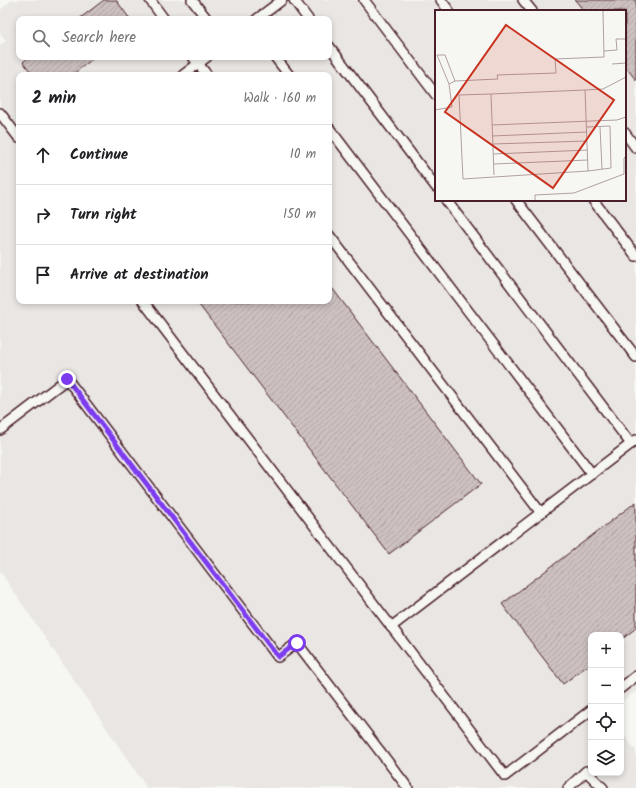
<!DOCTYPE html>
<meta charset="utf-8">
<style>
body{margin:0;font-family:Kalam,sans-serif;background:#f2f2f2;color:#202124}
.controls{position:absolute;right:12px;bottom:12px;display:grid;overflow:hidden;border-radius:8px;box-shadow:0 2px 6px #0003}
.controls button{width:36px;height:36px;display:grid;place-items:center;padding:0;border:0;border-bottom:1px solid #e0e0e0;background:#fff;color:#202124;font:20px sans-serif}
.stop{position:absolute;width:12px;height:12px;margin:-9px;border:3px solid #7c3aed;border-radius:50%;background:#fff}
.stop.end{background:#7c3aed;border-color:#fff;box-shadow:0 1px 4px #0008}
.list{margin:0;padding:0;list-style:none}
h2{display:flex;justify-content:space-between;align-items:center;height:52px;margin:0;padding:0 16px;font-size:17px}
h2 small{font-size:13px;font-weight:400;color:#757577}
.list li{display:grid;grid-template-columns:26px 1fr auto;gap:12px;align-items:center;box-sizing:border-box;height:60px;padding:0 16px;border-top:1px solid #e0e0e0}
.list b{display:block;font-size:15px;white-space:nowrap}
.list em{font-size:13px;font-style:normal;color:#757577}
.icon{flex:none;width:22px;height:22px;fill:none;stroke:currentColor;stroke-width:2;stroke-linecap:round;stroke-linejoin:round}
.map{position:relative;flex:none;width:636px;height:788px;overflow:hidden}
.search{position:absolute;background:#fff;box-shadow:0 2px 6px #0003;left:16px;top:16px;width:316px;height:44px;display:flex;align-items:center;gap:10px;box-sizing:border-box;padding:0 14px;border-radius:8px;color:#757577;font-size:15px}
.panel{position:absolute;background:#fff;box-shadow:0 2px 6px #0003;left:16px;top:72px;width:316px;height:232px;border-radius:8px}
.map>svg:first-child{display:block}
</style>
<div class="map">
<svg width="636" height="788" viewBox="0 0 636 788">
<defs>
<pattern id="building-hatch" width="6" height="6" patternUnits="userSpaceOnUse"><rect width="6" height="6" fill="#ccc1c0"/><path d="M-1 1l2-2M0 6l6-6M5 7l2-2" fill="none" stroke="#b1a5a5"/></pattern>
</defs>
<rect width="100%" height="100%" fill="#f6f6f2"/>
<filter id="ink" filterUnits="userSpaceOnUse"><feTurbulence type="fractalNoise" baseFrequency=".025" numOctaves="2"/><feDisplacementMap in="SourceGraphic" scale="8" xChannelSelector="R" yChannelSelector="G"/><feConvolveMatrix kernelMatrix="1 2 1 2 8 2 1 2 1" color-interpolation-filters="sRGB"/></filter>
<g filter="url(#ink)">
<path fill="#e9e6e3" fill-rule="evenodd" d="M 12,0 L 636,0 L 636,691 L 621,702 L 621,635 L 591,635 L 591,773 L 621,773 L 621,731 L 636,751 L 636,788 L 147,788 L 0,571 L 0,45 L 6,41 L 0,33 L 0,10 ZM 436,11 L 625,11 L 625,200 L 436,200 ZM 19,19 L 329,19 L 329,57 L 19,57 ZM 19,75 L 329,75 L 329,301 L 19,301 Z"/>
<g fill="url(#building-hatch)" stroke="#4a1f2b">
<polygon points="104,0 116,0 130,19 79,19"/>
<polygon points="575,0 636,0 636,80 625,66 625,11 584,11"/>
<polygon points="29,57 95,57 72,75 33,75 23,62"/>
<polygon points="329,284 481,484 389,554 196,301 329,301"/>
<polygon points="636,502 636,628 621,640 621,635 591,635 591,663 563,684 502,604"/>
</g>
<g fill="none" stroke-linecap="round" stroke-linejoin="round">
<defs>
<g id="lane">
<polyline points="150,0 164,19"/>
<polyline points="192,0 207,19"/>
<polyline points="294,0 308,19"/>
<polyline points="364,0 436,95"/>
<polyline points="441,0 449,11"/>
<polyline points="523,0 532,11"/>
<polyline points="257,19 282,0"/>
<polyline points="329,46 436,187"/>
<polyline points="193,57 207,75"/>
<polyline points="275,57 289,75"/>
<polyline points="183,75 207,57"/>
<polyline points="0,113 19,138"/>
<polyline points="329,128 592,474"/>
<polyline points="625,133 636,148"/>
<polyline points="446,200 631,444"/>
<polyline points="516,200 636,357"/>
<polyline points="593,200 636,256"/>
<polyline points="329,235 541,513"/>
<polyline points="143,301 505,776 591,710"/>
<polyline points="0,430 67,379 278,657 297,643 408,788"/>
<polyline points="391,627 636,440"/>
<polyline points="621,688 636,676"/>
<polyline points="568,788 586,771 603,788"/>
</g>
</defs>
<use href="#lane" stroke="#4a1f2b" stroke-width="12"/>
<use href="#lane" stroke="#f6f6f2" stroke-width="9"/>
</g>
</g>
<g fill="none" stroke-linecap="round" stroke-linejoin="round" filter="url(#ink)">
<polyline stroke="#7c3aed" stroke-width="5" points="67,379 278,657 297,643"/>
</g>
<g transform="translate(435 10)">
<rect width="191" height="191" fill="#f6f6f2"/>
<path fill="none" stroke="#b1a0a2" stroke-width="1" d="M 169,41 L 182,40 L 181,29 L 191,29M 177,54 L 191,53M 14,74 L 2,45 L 10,45 L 20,71M 150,80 L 153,161 L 28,169 L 24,85 L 56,84 L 150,80 L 168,79 L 191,67M 56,84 L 59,165M 0,100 L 17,97 L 14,74 L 20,71 L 63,69 L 62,65 L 121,63 L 120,49 L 169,47 L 168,1M 57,115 L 182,110 L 191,107M 152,117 L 175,116 L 176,158 L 153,161M 165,117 L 167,159M 57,126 L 152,122M 58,134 L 152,131M 58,144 L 153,140M 59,154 L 153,150M 100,190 L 100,185 L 139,183 L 189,164 L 189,148 L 191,146"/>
<path fill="#c8321e" fill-opacity="0.15" stroke="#c8321e" stroke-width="2" d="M 71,15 L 179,90 L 118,178 L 10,102 Z"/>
<rect width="191" height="191" fill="none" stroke="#4a1f2b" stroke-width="2"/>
</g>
</svg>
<div class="controls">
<button>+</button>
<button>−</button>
<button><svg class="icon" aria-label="locate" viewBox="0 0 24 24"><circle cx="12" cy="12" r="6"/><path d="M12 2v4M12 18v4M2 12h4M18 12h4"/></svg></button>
<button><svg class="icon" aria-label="layers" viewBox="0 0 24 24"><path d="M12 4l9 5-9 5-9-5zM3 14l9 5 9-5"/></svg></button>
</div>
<div class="stop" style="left:297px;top:643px"></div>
<div class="stop end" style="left:67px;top:379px"></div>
<div class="search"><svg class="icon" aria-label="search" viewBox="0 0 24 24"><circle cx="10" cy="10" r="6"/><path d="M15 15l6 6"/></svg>Search here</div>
<section class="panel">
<h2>2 min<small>Walk · 160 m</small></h2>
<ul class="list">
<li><svg class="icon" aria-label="ahead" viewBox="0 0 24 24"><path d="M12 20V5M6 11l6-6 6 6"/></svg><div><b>Continue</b></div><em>10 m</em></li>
<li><svg class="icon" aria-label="right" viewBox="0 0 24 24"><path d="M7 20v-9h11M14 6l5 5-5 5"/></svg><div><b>Turn right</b></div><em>150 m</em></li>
<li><svg class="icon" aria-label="arrive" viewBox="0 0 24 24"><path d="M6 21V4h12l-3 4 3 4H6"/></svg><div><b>Arrive at destination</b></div></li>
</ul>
</section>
</div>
